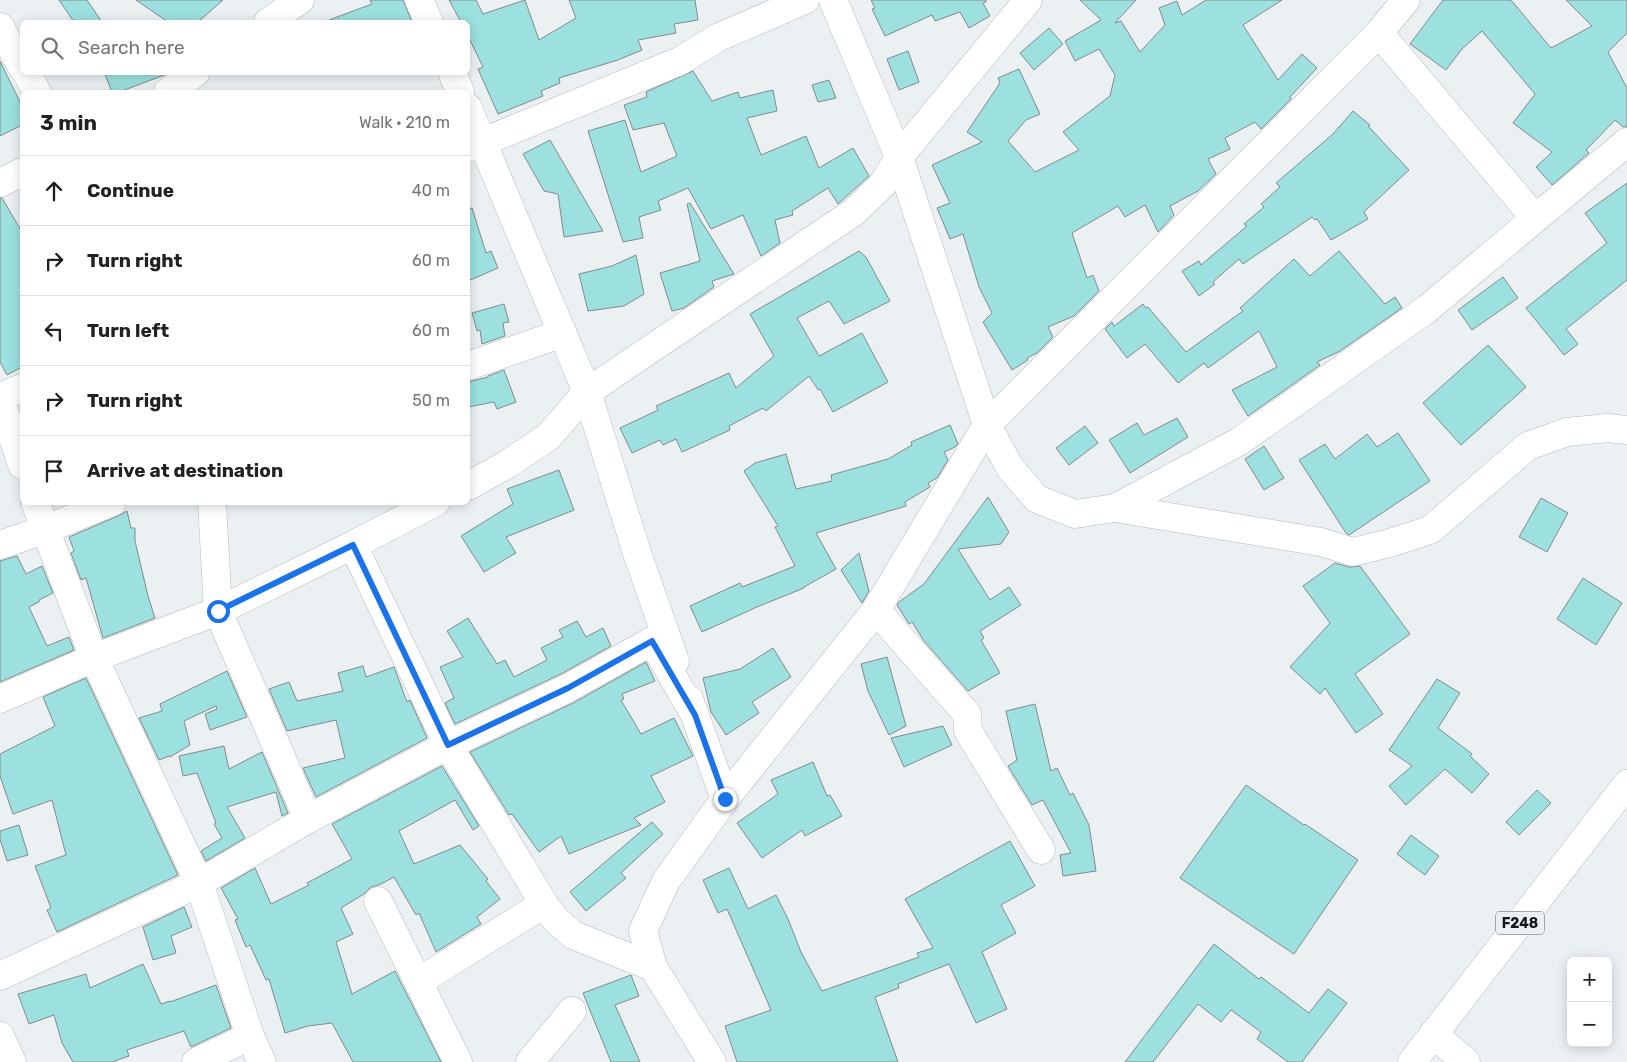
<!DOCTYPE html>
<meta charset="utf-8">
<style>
body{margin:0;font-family:Rubik,sans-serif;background:#f6f6f6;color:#202124}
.controls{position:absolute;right:15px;bottom:15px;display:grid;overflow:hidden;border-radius:8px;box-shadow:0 2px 12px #0003}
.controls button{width:45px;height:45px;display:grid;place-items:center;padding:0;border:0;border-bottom:1px solid #e0e0e0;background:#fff;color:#202124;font:25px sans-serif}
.stop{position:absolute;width:15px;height:15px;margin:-11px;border:4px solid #1a73e8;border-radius:50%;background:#fff}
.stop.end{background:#1a73e8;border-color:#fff;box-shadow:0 1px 5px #0008}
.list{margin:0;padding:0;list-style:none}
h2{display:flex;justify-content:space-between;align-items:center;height:65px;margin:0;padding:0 20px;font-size:21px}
h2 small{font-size:16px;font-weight:400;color:#757577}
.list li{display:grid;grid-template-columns:32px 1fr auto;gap:15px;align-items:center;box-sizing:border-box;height:70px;padding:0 20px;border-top:1px solid #e0e0e0}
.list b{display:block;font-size:19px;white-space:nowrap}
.list em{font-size:16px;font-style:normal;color:#757577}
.icon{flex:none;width:28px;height:28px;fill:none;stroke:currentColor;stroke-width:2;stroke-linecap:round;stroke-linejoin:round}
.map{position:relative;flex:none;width:1627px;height:1062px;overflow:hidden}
.search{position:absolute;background:#fff;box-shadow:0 2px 12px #0003;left:20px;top:20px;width:450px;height:55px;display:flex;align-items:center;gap:12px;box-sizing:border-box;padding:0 18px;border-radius:8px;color:#757577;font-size:19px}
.panel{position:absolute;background:#fff;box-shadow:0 2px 12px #0003;left:20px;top:90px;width:450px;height:415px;border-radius:8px}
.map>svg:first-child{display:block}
</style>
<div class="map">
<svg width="1627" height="1062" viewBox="0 0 1627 1062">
<rect width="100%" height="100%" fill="#ebf1f3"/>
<g fill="#9ce1e0" stroke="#848a8a">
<polygon points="59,0 87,0 102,22 74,22"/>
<polygon points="136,0 223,0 198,22 168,22"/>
<polygon points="370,0 403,0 412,22 330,22 329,20 372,4"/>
<polygon points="449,0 476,0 483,14 525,0 539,40 576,18 569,0 695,0 698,20 674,24 676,33 638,40 642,50 618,60 559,78 560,83 541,91 543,96 498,114 478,69 483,67 468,36 468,22 461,22"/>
<polygon points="871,0 986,0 986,2 983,3 990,16 969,28 960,12 935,21 932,15 885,36 872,9 875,8"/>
<polygon points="1080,0 1136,0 1115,23 1121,21 1140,52 1165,25 1159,8 1177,1 1182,15 1206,0 1282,0 1243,25 1278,80 1302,54 1317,68 1290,97 1291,99 1261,129 1255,122 1225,138 1230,149 1208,159 1216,174 1198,191 1170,206 1174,215 1159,231 1158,232 1145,205 1125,217 1118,206 1072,233 1087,278 1093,275 1099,291 1074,316 1048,327 1053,337 1037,353 1027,358 1028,360 1012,370 983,322 992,313 979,287 963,234 950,239 937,208 950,203 932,165 982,142 967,132 1000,83 998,78 1019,69 1040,114 1026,120 1008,141 1035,172 1079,150 1063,132 1110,96 1115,75 1099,49 1075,61 1065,41 1101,20"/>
<polygon points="1443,0 1511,0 1551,48 1592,26 1566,0 1627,0 1627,33 1608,52 1627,88 1627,127 1623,127 1615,120 1586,150 1589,153 1552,185 1536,167 1552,152 1513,123 1535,94 1482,31 1462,49 1446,70 1410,44"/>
<polygon points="1049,28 1063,44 1034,70 1020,53"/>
<polygon points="908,51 919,82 899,90 887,59"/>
<polygon points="0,61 22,106 22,125 0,136"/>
<polygon points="693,71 712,101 738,92 740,98 773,90 777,111 747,118 761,155 806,136 819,168 853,148 869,176 838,204 828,188 792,211 793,215 775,220 780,243 761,256 743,215 711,229 688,188 658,201 661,210 639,217 643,238 623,242 588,131 625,120 641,172 677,156 664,123 633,130 624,105 647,97 646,92"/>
<polygon points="104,72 166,72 167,74 119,92 112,92"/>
<polygon points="829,80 836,98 818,102 812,85"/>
<polygon points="1353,111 1370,125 1368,126 1409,170 1364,212 1368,219 1331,240 1317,219 1315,220 1312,217 1243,264 1239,259 1213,282 1215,284 1199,296 1182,271 1199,261 1201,265 1247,226 1244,224 1264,207 1261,204 1280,187 1276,183 1333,134"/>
<polygon points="550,140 603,231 564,237 558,194 544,191 523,154"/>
<polygon points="1627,183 1627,280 1566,329 1578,344 1564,355 1526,308 1607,243 1585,213"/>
<polygon points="0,198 2,198 22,232 22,367 7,375 0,362"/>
<polygon points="690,203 734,274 712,281 714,287 684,308 672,311 660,273 700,261 687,204"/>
<polygon points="472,208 486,253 491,251 498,268 468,281 468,209"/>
<polygon points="859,251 866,257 890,301 844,324 829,301 797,318 819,356 862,333 888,382 833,412 820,389 818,390 809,376 766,411 763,408 729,426 730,430 682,452 676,439 663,445 660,440 632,453 620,428 658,410 656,406 729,373 736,388 774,356 750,314"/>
<polygon points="1339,251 1385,304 1395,297 1402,308 1340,351 1317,362 1320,365 1248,416 1232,390 1277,367 1259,331 1208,368 1204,363 1178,383 1145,344 1127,358 1105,329 1112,322 1114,326 1143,304 1146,308 1148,307 1186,352 1243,311 1240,308 1294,259 1310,276"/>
<polygon points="636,255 644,294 624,306 588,311 579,274 612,266"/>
<polygon points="1503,277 1518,298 1472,330 1458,310"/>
<polygon points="504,304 509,322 503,323 505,336 482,344 480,330 477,331 472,313"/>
<polygon points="1488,345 1526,387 1461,445 1423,403"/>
<polygon points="504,370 516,402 497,409 494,402 468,407 468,382 488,377 488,376"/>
<polygon points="1177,418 1188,437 1130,473 1109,440 1137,423 1144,435"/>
<polygon points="950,425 958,444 955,447 944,452 948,460 937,478 928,483 930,487 905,502 906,506 816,533 836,569 804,587 804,588 757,607 702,632 690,606 740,583 742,587 795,566 775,527 778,526 744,471 755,463 786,454 796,489 832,481 831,475 888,459 912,445 911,442"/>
<polygon points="1085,426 1098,443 1069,465 1056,448"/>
<polygon points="1398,433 1430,481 1349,535 1346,533 1299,460 1325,444 1335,459 1367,434 1377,447"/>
<polygon points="1264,446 1284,478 1264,490 1245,459"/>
<polygon points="559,470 574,510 506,537 516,553 484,572 461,536 513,504 507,489"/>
<polygon points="988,497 1009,532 1001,544 958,549 990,600 1009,587 1021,605 980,631 984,638 981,640 1000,673 968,691 924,641 912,622 909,624 897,605 899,602 924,584"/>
<polygon points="1541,498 1568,513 1547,552 1519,537"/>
<polygon points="127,511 131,528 135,528 135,541 148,596 155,618 103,638 86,578 81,580 71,553 74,551 69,537 118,516"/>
<polygon points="859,553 869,591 862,603 841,570"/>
<polygon points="17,556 26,574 42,566 53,593 39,600 39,602 29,607 47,646 69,637 74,650 0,682 0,561"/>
<polygon points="1335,563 1349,567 1360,566 1410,634 1355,674 1383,714 1356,733 1325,688 1320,694 1290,667 1330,623 1303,586"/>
<polygon points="1583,578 1622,603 1596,645 1557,619"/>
<polygon points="468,618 497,664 505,660 514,677 547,660 541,648 563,637 559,630 577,621 586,637 603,628 611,646 561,674 455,724 445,703 454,698 440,667 463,657 447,631"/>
<polygon points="773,648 791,677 752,702 759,713 726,735 711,712 703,678 740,669"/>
<polygon points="887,657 906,726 889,735 868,691 861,664"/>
<polygon points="646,662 655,681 622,694 624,699 621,700 641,734 674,718 693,756 651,776 665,802 634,818 641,825 569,854 561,836 539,852 512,814 509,815 470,752 575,702"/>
<polygon points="363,666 366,677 394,667 407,702 410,700 427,738 316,797 303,768 345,758 336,720 287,731 269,689 289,682 297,701 343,691 338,673"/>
<polygon points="227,671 247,717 210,730 205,714 217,709 216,706 184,721 190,745 170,757 169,756 159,760 139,718 162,711 160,704"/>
<polygon points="86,678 178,875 57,932 47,910 51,908 35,866 66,855 52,800 13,814 0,776 0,754 55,726 43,697"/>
<polygon points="1437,679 1460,693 1438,728 1472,754 1470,756 1489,774 1472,793 1445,769 1406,805 1389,786 1412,766 1389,750"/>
<polygon points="1035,704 1051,771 1057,768 1070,795 1073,793 1089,825 1096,871 1063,876 1060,855 1071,853 1043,800 1032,805 1008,766 1017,760 1006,711"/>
<polygon points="943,726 952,745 904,767 891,738"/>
<polygon points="224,746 229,769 262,752 288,813 282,816 276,792 227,807 245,838 206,861 201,851 222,838 214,824 216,823 197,773 183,776 179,756"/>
<polygon points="813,762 827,796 830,795 842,816 805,836 802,830 762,858 737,823 778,794 771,780"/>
<polygon points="442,766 479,826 473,830 455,800 399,831 414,864 460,845 488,879 486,881 500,899 477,917 481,924 436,952 419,913 416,915 394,877 379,885 371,887 364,894 341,908 353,934 336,942 352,994 395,971 441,1062 353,1062 332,1023 308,1026 285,1033 269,979 266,980 250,945 246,947 235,920 238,919 221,888 255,868 271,904 309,885 307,883 352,859 332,824"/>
<polygon points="1246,785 1304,825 1305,824 1358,860 1294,954 1180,878"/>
<polygon points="1537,790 1551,803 1519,835 1506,822"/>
<polygon points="652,822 663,834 621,873 626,878 586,911 570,892"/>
<polygon points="19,825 28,855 7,861 0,839 0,831"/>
<polygon points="1411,835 1439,856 1425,875 1397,854"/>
<polygon points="1010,841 1035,886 1001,905 1016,933 982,952 1007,1009 976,1023 949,964 898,984 899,988 875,997 898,1062 737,1062 725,1026 771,1010 727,909 718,913 703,880 729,868 748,909 776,895 788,919 801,952 822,991 919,957 917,953 933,948 905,899"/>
<polygon points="184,907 192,927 171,936 176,953 153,960 143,927"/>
<polygon points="1214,944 1259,979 1261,977 1309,1013 1328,989 1347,1003 1302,1062 1288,1062 1257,1039 1261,1032 1231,1010 1221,1022 1198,1004 1153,1062 1125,1062"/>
<polygon points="143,964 161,1004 170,1001 170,1002 216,985 231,1028 191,1047 184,1031 127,1050 129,1056 112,1062 73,1062 62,1043 54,1015 29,1024 18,994 86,974 90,988"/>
<polygon points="631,975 639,996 615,1005 640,1062 611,1062 583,993"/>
</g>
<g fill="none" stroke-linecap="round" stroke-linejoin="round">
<defs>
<g id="street">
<polyline points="419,0 429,22"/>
<polyline points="1406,0 1379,33 987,425 1010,468 1037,499 1075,514 1115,508 1240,441 1427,309 1627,142"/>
<polyline points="268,22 300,0"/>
<polyline points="0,27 22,67"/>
<polyline points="1379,33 1535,218"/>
<polyline points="26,72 37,92"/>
<polyline points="452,72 460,92"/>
<polyline points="168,92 196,72"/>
<polyline points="468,108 587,392 637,553 675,661"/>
<polyline points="468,148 680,61 719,37 805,0"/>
<polyline points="0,183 22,172"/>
<polyline points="468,366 563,333"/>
<polyline points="0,397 22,388"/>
<polyline points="0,398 22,465"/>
<polyline points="468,486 506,465 548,437 587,392 854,212 883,184 899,157 1028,0"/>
<polyline points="35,502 94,658 199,883 250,1036 262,1062"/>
<polyline points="212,502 218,611 308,819"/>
<polyline points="1115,508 1321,542 1353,552 1390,543 1430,530 1528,446 1567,432 1608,428 1627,430"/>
<polyline points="0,545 44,530 112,502"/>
<polyline points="353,545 448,745 544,904 555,919 573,935 653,967"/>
<polyline points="876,610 967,714 968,731 1041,850"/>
<polyline points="0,699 94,658 218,611 353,545 436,502"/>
<polyline points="689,699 725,799"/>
<polyline points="378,901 458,1062"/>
<polyline points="0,976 199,883 308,819 448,745 568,688 652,641 695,715"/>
<polyline points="418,982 544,904"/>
<polyline points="1433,1034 1466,1062"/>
<polyline points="0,1036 12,1062"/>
<polyline points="196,1062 250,1036"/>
<polyline points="530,1062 572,1011"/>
<polyline points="712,1062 653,967 643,931 666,881 725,799 876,610 987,425 899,157 833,0"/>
</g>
<polyline id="primary" points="1412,1062 1627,784"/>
</defs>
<use href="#street" stroke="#b5bbbd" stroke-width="29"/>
<use href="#primary" stroke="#b5bbbd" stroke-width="29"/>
<use href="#street" stroke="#fff" stroke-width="28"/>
<use href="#primary" stroke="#fff" stroke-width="28"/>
</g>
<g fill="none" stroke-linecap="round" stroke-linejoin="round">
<polyline stroke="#1a73e8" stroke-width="6" points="218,611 353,545 448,745 568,688 652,641 695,715 725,799"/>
</g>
<g text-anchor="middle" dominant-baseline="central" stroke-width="4.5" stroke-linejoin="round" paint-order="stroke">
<rect fill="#ebf1f3" stroke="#55585a" stroke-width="1" x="1496" y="911.5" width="48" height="23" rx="4"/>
<g font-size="14" font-weight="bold" fill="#151718">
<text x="1520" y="923">F248</text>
</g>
</g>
</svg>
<div class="controls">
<button>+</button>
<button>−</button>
</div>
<div class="stop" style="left:218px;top:611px"></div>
<div class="stop end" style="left:725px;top:799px"></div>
<div class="search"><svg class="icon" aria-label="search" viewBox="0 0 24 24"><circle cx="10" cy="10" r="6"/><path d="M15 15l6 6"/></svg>Search here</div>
<section class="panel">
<h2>3 min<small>Walk · 210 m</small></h2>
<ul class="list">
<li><svg class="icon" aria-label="ahead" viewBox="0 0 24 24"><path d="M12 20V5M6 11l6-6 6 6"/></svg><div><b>Continue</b></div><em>40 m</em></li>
<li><svg class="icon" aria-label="right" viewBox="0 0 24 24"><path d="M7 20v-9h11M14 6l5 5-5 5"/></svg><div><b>Turn right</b></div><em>60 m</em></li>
<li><svg class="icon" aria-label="left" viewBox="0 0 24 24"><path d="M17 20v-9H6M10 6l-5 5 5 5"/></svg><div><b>Turn left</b></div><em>60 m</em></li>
<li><svg class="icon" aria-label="right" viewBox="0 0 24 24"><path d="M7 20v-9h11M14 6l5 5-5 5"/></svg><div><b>Turn right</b></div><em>50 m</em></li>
<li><svg class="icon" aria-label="arrive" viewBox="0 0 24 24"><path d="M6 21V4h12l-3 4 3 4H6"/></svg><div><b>Arrive at destination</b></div></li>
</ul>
</section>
</div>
